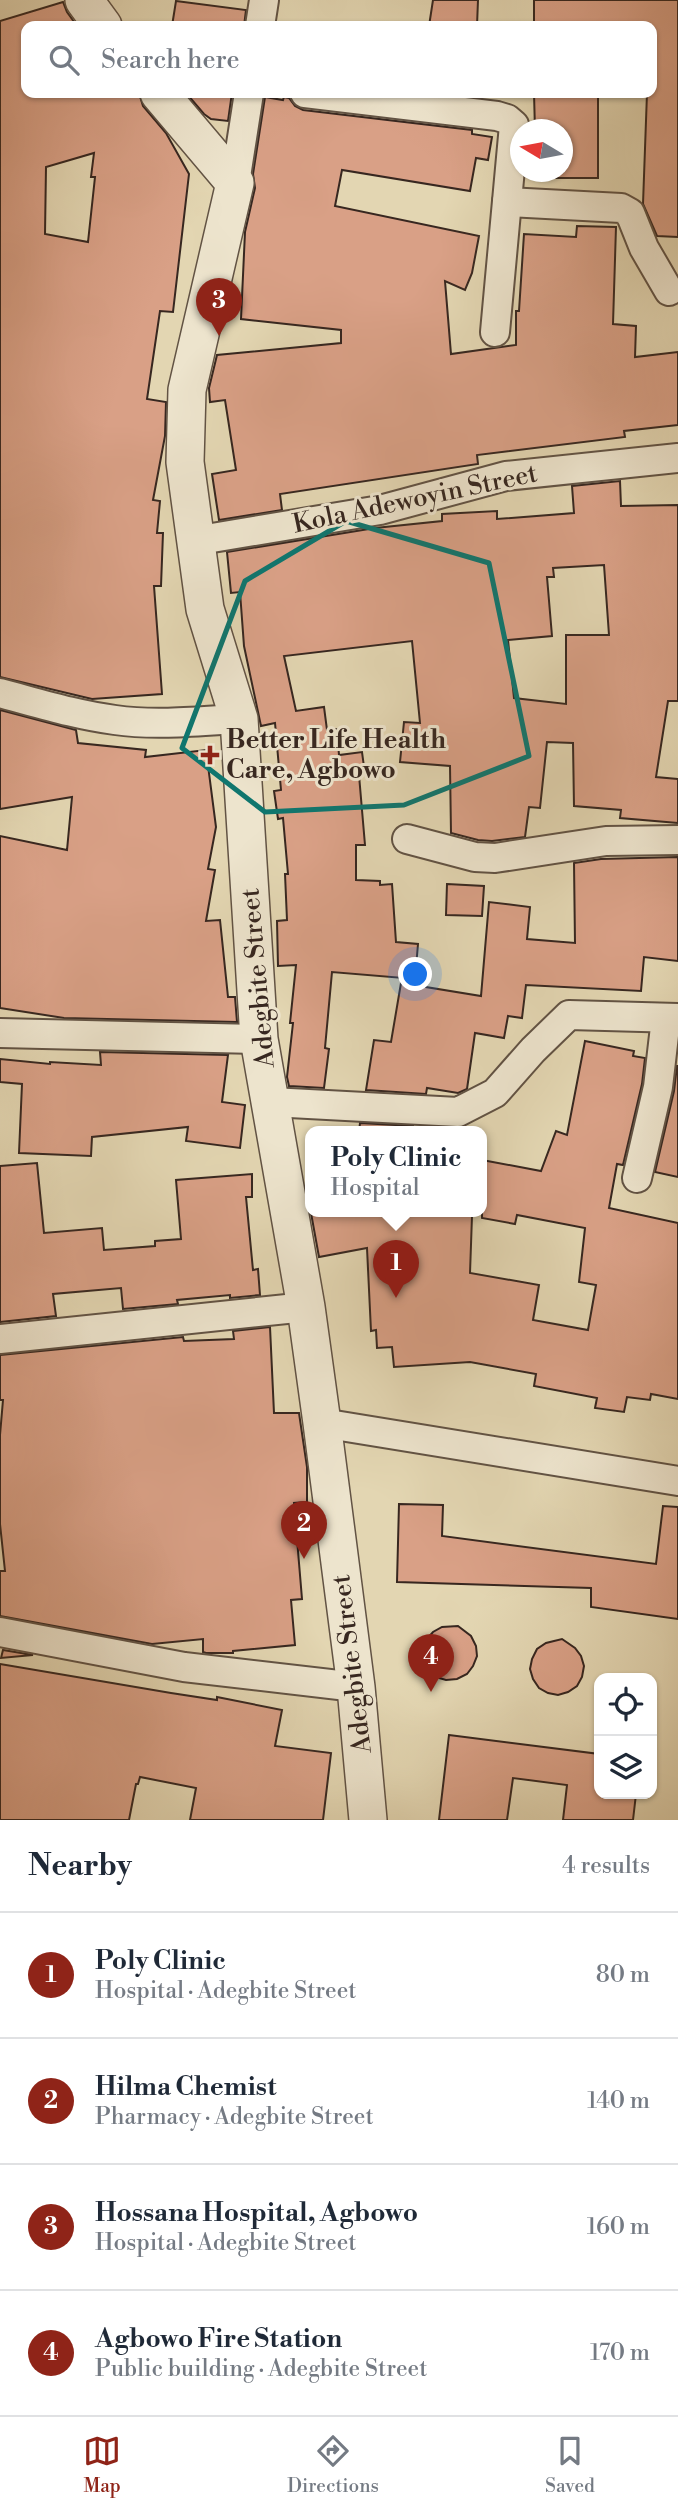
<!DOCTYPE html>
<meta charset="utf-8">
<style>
body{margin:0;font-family:"Libre Bodoni",serif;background:#f6f6f7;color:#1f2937}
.controls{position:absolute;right:21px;bottom:21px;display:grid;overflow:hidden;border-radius:14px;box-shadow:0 2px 5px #0004}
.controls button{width:63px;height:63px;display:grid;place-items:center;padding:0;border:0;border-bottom:2px solid #e0e1e3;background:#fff;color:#1f2937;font:35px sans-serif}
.compass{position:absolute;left:510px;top:119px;width:63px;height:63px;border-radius:50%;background:#fff;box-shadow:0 2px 5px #0004;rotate:280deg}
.you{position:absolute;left:416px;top:975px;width:24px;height:24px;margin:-18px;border:5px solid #fff;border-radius:50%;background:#1a73e8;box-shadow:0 0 0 10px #1a73e833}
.badge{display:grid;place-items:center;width:46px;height:46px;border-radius:50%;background:#8f2418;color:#fff;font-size:23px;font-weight:700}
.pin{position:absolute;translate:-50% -58px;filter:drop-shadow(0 2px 4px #0008)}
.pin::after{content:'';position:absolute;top:37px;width:24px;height:21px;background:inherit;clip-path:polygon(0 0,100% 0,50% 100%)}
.popup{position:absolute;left:305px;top:1126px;width:182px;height:91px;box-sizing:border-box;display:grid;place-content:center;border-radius:14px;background:#fff;filter:drop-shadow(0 2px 5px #0005);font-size:23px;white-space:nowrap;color:#747a83}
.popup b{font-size:26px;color:#1f2937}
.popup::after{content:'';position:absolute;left:50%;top:100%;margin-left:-14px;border:14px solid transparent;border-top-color:#fff}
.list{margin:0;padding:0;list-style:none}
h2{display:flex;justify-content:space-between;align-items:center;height:91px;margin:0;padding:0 28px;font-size:30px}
h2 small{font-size:23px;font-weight:400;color:#747a83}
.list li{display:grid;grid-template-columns:46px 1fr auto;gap:21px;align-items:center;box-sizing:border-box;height:126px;padding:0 28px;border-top:2px solid #e0e1e3}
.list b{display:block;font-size:26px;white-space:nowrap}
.list p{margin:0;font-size:23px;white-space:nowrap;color:#747a83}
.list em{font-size:23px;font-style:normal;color:#747a83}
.icon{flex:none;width:38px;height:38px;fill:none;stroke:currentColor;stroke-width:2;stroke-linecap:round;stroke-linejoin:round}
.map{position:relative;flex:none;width:678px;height:1820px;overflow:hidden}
.search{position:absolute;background:#fff;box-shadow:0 2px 5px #0004;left:21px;right:21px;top:21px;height:77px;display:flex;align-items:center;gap:18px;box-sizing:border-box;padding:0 24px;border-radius:14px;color:#747a83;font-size:26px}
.sheet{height:595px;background:#fff}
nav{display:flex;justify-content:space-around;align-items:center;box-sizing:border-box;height:98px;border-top:2px solid #e0e1e3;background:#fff;font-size:19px;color:#747a83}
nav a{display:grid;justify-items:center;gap:4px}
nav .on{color:#8f2418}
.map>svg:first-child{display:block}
</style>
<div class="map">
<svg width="678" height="1820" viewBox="0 0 678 1820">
<rect width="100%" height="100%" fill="#e3d6b2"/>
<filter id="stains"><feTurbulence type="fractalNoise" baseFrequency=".00286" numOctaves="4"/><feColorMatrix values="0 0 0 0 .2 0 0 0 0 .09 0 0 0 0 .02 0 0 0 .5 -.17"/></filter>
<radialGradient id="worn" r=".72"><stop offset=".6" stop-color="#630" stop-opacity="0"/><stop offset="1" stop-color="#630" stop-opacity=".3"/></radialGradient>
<g fill="#d9a086" stroke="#372720" stroke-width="2" fill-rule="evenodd">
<polygon points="433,0 478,0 477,26 429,26"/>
<polygon points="534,0 678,0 678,237 657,236 643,204 647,93 652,93 652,26 534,24"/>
<polygon points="176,1 246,10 244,26 172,26"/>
<path d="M 63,2 L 67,12 L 77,26 L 26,26 L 26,93 L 139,93 L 143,106 L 166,133 L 189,174 L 173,312 L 160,311 L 147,399 L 166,402 L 165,436 L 153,500 L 160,501 L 157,533 L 163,533 L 161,586 L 154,586 L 162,694 L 92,699 L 0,677 L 0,21 ZM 94,153 L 91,177 L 95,177 L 88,242 L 45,234 L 46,167 Z"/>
<polygon points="186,93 232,93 228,121 211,119 204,114"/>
<polygon points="534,93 598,93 598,178 535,178 535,172 563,172 563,130 535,130"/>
<polygon points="265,97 283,100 284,97 289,98 295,106 303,110 472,130 472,134 492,137 488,160 476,158 470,191 342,170 335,206 479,236 472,273 465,290 445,281 451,354 516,345 516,311 519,311 524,234 576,237 577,226 616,227 613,324 636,326 635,357 678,352 678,425 624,431 625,437 477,455 478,464 280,494 282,510 219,520 212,474 236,470 225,400 210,402 209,388 217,355 341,343 341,330 241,319 245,232 255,188 253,174"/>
<path d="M 620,481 L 621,506 L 678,505 L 678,701 L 668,701 L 656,777 L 678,779 L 678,823 L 620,818 L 621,810 L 574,806 L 573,743 L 547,742 L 540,808 L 529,807 L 525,837 L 492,841 L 478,840 L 451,833 L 450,766 L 400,762 L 404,722 L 420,723 L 412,641 L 284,656 L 296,711 L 324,707 L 327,730 L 337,729 L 339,755 L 362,752 L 365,774 L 359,775 L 365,845 L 356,845 L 356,880 L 380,881 L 380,885 L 392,884 L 396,942 L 418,944 L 415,979 L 332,972 L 325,1048 L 329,1049 L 324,1088 L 289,1086 L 287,1077 L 293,1023 L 290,1023 L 296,965 L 278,966 L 277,921 L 287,920 L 285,874 L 288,874 L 283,818 L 278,819 L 274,791 L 281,790 L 275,723 L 261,726 L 244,646 L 240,592 L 231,593 L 227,552 L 375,528 L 442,521 L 442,514 L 497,511 L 497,519 L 574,513 L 572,486 ZM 604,565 L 609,635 L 566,635 L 566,704 L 514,698 L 508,640 L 552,636 L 547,577 L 554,577 L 553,568 Z"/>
<polygon points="0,710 76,730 78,743 146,750 145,757 206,750 216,827 208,869 215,870 206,921 220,920 228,997 235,997 237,1022 64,1018 0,1008 0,836 67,850 72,797 0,809"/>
<polygon points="678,857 678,961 644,957 641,991 526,985 522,1018 508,1016 504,1038 475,1033 467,1089 458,1093 427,1088 426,1094 366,1090 374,1040 391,1042 401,983 481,996 489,902 530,907 527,939 575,943 574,863 601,859"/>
<polygon points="447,884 484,886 482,916 446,915"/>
<polygon points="585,1041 634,1051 633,1056 645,1058 642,1084 623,1165 617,1164 609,1208 678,1223 678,1399 651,1394 650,1400 627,1397 624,1412 595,1408 597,1398 534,1386 536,1374 470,1362 394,1367 392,1347 377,1348 376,1330 371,1331 367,1248 319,1257 311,1213 472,1216 470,1273 539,1285 533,1320 588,1330 596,1285 579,1282 585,1228 517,1215 515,1224 482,1218 482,1160 541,1171 556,1131 567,1135"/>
<polygon points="100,1052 228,1055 222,1102 245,1105 240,1148 186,1141 188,1127 92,1137 91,1156 19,1153 22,1084 0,1082 0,1059 50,1064 50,1062 101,1065"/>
<polygon points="677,1066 678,1066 678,1177 655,1172 674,1091"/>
<polygon points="360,1123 413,1126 413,1132 359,1132"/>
<polygon points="37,1163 44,1233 102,1228 104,1250 155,1246 155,1241 181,1239 176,1180 252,1174 252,1197 246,1197 253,1270 258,1269 260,1295 230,1298 230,1295 177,1300 178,1304 123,1309 121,1288 53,1294 56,1316 0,1322 0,1166"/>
<polygon points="270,1327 274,1413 299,1413 307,1467 307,1502 294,1503 302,1599 291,1600 295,1645 233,1651 233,1653 206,1653 203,1652 203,1639 152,1644 0,1616 0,1571 5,1571 0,1524 0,1435 3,1400 0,1400 0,1355 183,1337 184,1341 234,1339 233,1331"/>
<polygon points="399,1504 443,1505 442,1536 656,1564 663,1506 678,1507 678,1619 591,1607 591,1588 397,1582"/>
<polygon points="458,1626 471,1636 476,1646 477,1656 473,1666 467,1674 457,1679 446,1680 436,1677 429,1670 424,1661 423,1650 426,1640 433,1632 442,1627"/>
<polygon points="562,1639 575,1648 581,1656 584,1666 582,1677 577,1686 568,1692 558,1695 548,1693 539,1688 533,1679 530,1669 532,1659 537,1649 546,1643"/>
<polygon points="3,1650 33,1655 1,1658"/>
<polygon points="0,1664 171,1693 217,1700 217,1697 282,1710 275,1746 331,1753 323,1820 190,1820 196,1788 140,1777 138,1784 136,1784 129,1820 0,1820"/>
<polygon points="449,1735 599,1754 599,1794 636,1794 633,1820 563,1820 567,1785 513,1778 507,1820 439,1820"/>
</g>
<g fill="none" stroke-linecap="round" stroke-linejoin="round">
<defs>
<g id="minor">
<polyline points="260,26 264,0"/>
<polyline points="305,93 497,116 507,119 514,125 495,332"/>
<polyline points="235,183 249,93"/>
<polyline points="507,202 621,208 630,213 644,248 669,291"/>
<polyline points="194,541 380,510 506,476 678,458"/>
<path d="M 0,693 C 38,703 76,715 115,720 C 156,726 198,721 239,719"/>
<polyline points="407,839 475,857 495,858 606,841 678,840"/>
<polyline points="0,1033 259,1039"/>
<polyline points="271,1102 458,1112 495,1093 533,1050 569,1015 678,1018"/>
<polyline points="637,1178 658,1087 666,1018"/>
<polyline points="0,1339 306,1307"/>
<polyline points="322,1423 678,1481"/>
<polyline points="0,1632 184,1667 356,1687"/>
</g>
<g id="tertiary">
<polyline points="84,0 103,26"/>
<polyline points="159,93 235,183 187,390 185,462 205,609 239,719 259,1039 306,1307 322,1423 356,1687 368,1820"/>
</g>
</defs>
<use href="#minor" stroke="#625344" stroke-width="32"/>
<use href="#tertiary" stroke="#625344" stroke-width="40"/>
<use href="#minor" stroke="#ede4cd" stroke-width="28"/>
<use href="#tertiary" stroke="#ede4cd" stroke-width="37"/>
</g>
<path fill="none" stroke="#0f766e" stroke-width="5" stroke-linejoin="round" d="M 346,521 L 489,563 L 529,756 L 404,805 L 265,812 L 182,748 L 245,581 Z"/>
<path fill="#8f2418" stroke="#ede4cd" stroke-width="2.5" d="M206.5 744.5h7v7h7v7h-7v7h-7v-7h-7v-7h7z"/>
<g text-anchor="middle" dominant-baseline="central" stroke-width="6" stroke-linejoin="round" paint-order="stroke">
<g font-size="26" fill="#372720" stroke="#ede4cd">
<text transform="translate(415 499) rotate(-12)">Kola Adewoyin Street</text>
<text transform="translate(258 978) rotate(-95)">Adegbite Street</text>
<text transform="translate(352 1664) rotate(-97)">Adegbite Street</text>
</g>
<g font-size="26" font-weight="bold" fill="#372720" stroke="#ede4cd" text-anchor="start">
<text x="226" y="740">Better Life Health<tspan x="226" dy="30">Care, Agbowo</tspan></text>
</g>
</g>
<rect width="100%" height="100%" filter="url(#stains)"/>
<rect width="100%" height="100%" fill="url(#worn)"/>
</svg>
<div class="controls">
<button><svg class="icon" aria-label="locate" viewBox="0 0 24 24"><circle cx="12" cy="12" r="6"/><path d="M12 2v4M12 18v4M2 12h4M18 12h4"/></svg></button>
<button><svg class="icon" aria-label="layers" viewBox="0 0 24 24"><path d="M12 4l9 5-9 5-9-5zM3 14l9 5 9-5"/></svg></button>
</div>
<svg class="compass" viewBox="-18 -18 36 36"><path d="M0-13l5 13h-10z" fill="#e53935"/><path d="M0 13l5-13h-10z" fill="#747a83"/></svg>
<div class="you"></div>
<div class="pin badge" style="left:396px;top:1298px">1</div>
<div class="popup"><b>Poly Clinic</b>Hospital</div>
<div class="pin badge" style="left:304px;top:1559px">2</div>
<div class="pin badge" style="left:219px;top:336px">3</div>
<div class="pin badge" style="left:431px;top:1692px">4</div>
<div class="search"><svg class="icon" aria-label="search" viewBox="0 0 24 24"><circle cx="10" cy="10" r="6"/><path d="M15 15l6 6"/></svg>Search here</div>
</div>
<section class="sheet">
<h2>Nearby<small>4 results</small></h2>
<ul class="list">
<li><span class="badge">1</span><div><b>Poly Clinic</b><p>Hospital · Adegbite Street</p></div><em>80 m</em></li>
<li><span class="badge">2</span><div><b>Hilma Chemist</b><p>Pharmacy · Adegbite Street</p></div><em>140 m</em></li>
<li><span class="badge">3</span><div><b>Hossana Hospital, Agbowo</b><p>Hospital · Adegbite Street</p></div><em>160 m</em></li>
<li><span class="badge">4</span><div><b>Agbowo Fire Station</b><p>Public building · Adegbite Street</p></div><em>170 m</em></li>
</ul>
</section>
<nav>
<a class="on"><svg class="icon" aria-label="map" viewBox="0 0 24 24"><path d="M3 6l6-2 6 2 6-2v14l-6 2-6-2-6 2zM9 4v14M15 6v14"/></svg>Map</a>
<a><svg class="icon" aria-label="directions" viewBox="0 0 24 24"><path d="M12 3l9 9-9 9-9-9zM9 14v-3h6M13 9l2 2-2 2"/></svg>Directions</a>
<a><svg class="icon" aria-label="saved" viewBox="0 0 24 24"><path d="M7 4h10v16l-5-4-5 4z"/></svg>Saved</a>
</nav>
